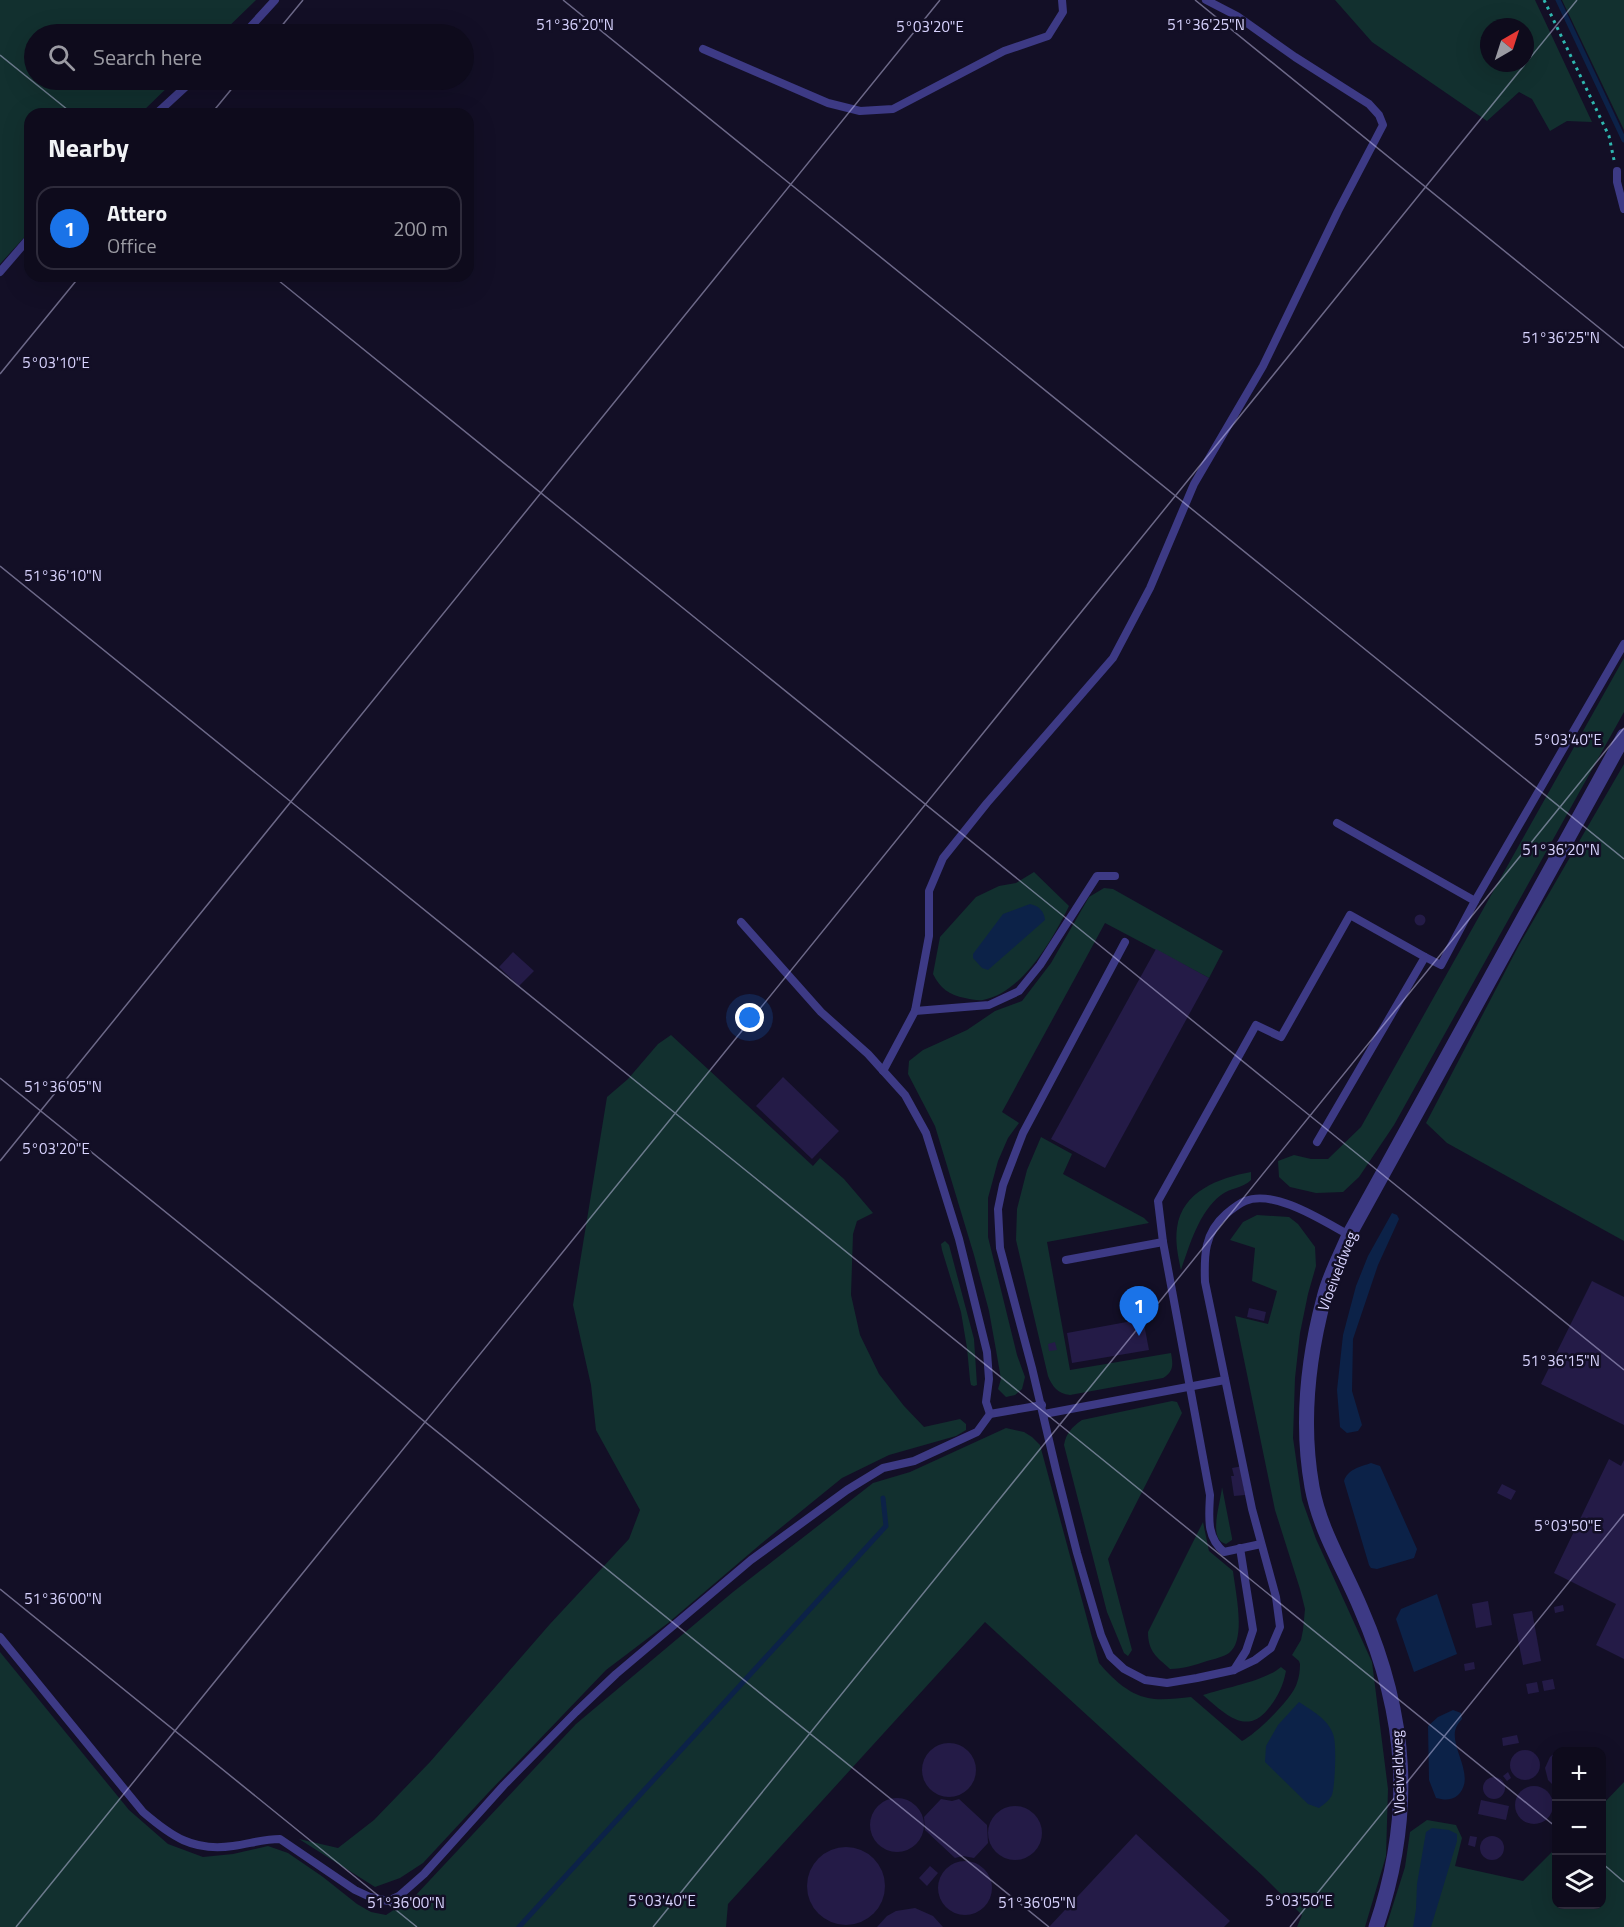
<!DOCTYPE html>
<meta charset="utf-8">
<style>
body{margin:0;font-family:"Titillium Web",sans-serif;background:#171425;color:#f1f3f6}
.controls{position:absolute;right:18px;bottom:18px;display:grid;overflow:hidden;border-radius:12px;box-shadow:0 6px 24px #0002}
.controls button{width:54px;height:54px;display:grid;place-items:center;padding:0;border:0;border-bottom:2px solid #2e2b3b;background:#0e0b1c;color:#f1f3f6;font:30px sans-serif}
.compass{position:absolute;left:1480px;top:18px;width:54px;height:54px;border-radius:50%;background:#0e0b1c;box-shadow:0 6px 24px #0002;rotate:39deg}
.you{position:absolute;left:750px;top:1018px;width:21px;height:21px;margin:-15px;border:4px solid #fff;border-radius:50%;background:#1a73e8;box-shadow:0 0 0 9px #1a73e833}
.badge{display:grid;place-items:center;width:39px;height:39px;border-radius:50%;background:#1a73e8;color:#fff;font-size:20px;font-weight:700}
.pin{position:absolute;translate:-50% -50px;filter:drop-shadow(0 2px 3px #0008)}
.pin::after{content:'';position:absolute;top:32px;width:21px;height:18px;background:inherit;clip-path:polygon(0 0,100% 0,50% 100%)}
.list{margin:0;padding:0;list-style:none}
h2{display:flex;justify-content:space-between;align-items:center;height:78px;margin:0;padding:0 24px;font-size:26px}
h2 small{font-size:20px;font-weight:400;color:#9b9ba3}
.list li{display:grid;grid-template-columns:39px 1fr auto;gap:18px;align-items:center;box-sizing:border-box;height:84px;margin:0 12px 12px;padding:0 12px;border:2px solid #2e2b3b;border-radius:18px}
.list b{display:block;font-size:22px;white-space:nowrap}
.list p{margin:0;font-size:20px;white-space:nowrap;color:#9b9ba3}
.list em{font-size:20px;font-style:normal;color:#9b9ba3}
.icon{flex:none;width:33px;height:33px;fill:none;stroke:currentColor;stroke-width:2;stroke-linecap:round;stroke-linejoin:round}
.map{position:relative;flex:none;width:1624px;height:1927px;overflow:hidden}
.search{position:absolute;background:#0e0b1c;box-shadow:0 6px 24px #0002;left:24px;top:24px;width:450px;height:66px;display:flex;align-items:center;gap:15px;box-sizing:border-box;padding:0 21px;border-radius:33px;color:#9b9ba3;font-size:22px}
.panel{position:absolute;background:#0e0b1c;box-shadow:0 6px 24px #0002;left:24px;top:108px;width:450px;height:174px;border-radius:18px}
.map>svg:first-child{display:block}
</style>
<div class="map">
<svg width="1624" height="1927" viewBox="0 0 1624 1927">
<rect width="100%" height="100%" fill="#130f26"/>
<g fill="#12302f" fill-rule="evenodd">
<polygon points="0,0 256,0 221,34 34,34 34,80 175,80 140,114 30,114 30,231 0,264"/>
<path d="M 1335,0 L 1535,0 L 1592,122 L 1567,121 L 1550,131 L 1532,99 L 1519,92 L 1487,121 L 1372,42 ZM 1489,27 L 1525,27 L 1525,63 L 1489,63 Z"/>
<polygon points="1562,0 1624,0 1624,130"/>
<polygon points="1624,658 1624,712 1394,1125 1359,1177 1343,1192 1316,1193 1290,1187 1279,1177 1278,1161 1294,1155 1311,1159 1328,1159 1361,1127"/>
<polygon points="1624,764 1624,1241 1447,1143 1426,1123 1519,945"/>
<path d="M 1034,872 L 1069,906 C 1053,939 1022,993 983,1000 C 978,1001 970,999 965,998 C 949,995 940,988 933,974 L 940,937 L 976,897 L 999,886 L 1016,883 Z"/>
<polygon points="1104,888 1113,889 1223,951 1209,978 1105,923 1002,1112 1019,1123 1008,1138 998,1161 988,1198 988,1237 1017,1355 1025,1377 1022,1389 1015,1395 1006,1397 998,1389 1001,1379 996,1350 989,1311 974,1255 935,1126 908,1074 909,1061 923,1050 967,1030 995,1011 1022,1001 1051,963 1089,897"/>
<polygon points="671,1035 813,1166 820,1158 844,1179 873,1213 857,1221 853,1234 851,1295 860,1335 879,1374 904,1406 924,1427 960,1419 966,1424 966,1430 956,1436 889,1455 842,1478 762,1543 668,1623 606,1670 488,1793 423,1863 400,1878 375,1887 299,1839 338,1848 374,1820 430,1762 550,1624 629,1539 640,1510 596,1430 591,1385 573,1305 607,1097 628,1079 658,1044"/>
<path d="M 1041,1137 L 1072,1154 L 1063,1174 L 1144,1218 L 1149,1223 L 1047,1242 L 1070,1370 L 1171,1353 C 1173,1364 1174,1372 1163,1378 L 1070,1395 C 1058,1394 1052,1386 1048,1376 L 1016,1240 L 1017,1209 L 1027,1170 Z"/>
<path d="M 1251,1172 L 1251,1180 C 1243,1188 1230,1188 1221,1195 C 1199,1212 1190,1244 1181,1270 C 1178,1256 1175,1242 1177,1228 C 1182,1191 1219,1178 1251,1172 Z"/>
<path d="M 1257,1215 L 1289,1217 L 1298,1224 L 1315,1247 L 1316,1266 L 1308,1294 L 1300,1333 L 1295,1378 L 1293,1438 L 1302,1500 L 1316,1539 L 1372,1662 L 1388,1789 L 1386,1856 L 1365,1927 L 1297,1927 L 1302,1915 L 1263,1876 L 985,1622 L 728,1904 L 726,1927 L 0,1927 L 0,1652 L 129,1810 L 168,1844 L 203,1857 L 233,1854 L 268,1846 L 288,1853 L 323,1877 L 357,1904 L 371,1912 L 386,1915 L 415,1896 L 576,1724 L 733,1592 L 873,1483 L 910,1472 L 1006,1428 L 1024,1432 L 1032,1437 L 1040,1445 L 1099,1663 C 1112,1678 1128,1694 1148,1698 C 1161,1701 1178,1698 1191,1697 L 1242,1741 C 1256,1734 1293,1698 1297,1683 C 1299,1677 1300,1671 1300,1664 L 1299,1661 L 1292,1655 L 1301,1640 L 1303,1630 L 1305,1609 L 1300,1589 L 1275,1510 L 1235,1316 L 1268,1324 L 1277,1291 L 1252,1281 L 1255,1248 L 1230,1240 L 1243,1222 Z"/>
<polygon points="945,1241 949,1245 974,1339 977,1385 974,1386 971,1385 970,1380 967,1348 961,1312 942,1250 941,1244"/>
<path d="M 1172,1401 L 1177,1402 L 1182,1413 L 1108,1559 L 1132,1650 L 1128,1656 L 1124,1653 L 1107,1612 L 1064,1445 C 1066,1433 1072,1427 1082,1420 Z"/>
<path d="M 1222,1487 L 1232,1538 L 1232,1540 L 1226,1544 C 1207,1540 1221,1502 1222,1487 Z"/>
<path d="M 1203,1522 L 1209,1551 L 1233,1571 C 1235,1590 1247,1640 1229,1653 C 1223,1657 1214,1659 1207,1661 C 1195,1665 1183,1669 1170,1669 C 1157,1657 1148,1652 1148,1632 Z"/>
<path d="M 1281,1667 L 1286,1671 C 1283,1686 1278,1697 1268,1709 C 1246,1737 1223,1712 1203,1695 C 1224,1688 1265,1681 1281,1667 Z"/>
<polygon points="1624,1782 1624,1927 1386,1927 1405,1867 1410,1832 1427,1820 1456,1825 1462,1838 1455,1866 1523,1881 1556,1848 1556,1904 1602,1904 1602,1805"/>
</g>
<g fill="#0c2248">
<path d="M 1030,904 C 1039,906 1044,911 1045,920 L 988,970 L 982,968 L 973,958 L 973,954 L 1003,914 Z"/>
<polygon points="1392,1213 1397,1215 1399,1219 1378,1265 1353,1339 1352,1391 1362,1425 1358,1431 1347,1433 1340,1427 1337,1390 1343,1335 1356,1286 1368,1256"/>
<path d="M 1371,1463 L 1380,1466 L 1417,1549 L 1414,1558 L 1377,1569 L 1371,1568 L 1369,1565 L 1344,1481 C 1348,1469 1360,1467 1371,1463 Z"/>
<polygon points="1437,1594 1457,1654 1414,1672 1396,1619 1401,1609"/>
<path d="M 1299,1702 C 1311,1710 1328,1719 1333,1734 C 1337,1742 1335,1786 1332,1795 C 1329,1801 1324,1804 1319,1808 L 1308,1804 L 1265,1762 L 1266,1746 L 1278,1725 Z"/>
<path d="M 1453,1710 L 1461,1713 L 1462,1719 C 1459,1722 1456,1726 1455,1731 C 1452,1751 1476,1777 1458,1795 C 1451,1801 1444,1800 1436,1798 L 1429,1780 L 1428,1726 L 1438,1717 Z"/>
<polygon points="1432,1828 1449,1830 1457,1834 1457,1841 1431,1927 1413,1927 1416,1909 1417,1884 1426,1832"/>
</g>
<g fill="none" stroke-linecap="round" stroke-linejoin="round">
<g stroke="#0c2248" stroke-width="5">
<polyline points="1558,0 1624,140"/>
<polyline points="519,1927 886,1526 883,1498"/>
</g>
</g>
<g fill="#241b47">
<circle cx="1420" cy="920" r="5.5"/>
<polygon points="1156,949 1209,978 1105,1168 1051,1139"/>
<polygon points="513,952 534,971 519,986 499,967"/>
<polygon points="783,1077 839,1131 812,1159 756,1106"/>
<polygon points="1592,1281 1624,1297 1624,1425 1541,1384"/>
<polygon points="1249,1308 1266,1312 1264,1321 1247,1317"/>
<polygon points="1143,1319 1149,1350 1072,1363 1067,1333"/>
<polygon points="1055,1342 1057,1350 1049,1351 1048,1344"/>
<polygon points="1609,1459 1621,1466 1624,1460 1624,1659 1596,1645 1616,1604 1554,1573"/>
<polygon points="1243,1466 1242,1477 1245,1495 1234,1496 1231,1476 1234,1476 1232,1468"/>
<polygon points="1502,1484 1516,1491 1511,1500 1497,1493"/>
<polygon points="1488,1601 1492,1625 1476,1628 1472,1604"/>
<polygon points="1563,1605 1564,1611 1555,1613 1554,1607"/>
<polygon points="1532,1611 1541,1661 1523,1665 1513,1614"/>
<polygon points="1474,1662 1475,1669 1465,1671 1464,1664"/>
<polygon points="1553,1679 1555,1689 1544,1691 1542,1681"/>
<polygon points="1537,1682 1539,1692 1528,1694 1526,1684"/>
<polygon points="1517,1735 1519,1743 1503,1746 1502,1738"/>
<circle cx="949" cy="1770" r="27"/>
<circle cx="1525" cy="1765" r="15"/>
<polygon points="1556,1752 1556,1788 1548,1780 1545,1768 1550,1757"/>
<polygon points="1508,1772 1511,1778 1507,1781 1503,1776"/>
<circle cx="1494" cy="1788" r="11"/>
<circle cx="1534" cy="1805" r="19"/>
<circle cx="897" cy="1825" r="27"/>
<polygon points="941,1799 952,1801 959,1799 987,1825 988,1843 974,1858 963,1856 955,1858 925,1830 924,1817"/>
<polygon points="1481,1800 1509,1806 1506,1820 1478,1814"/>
<circle cx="1015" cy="1833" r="27"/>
<polygon points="1136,1834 1230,1921 1224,1927 1049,1927"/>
<circle cx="1492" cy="1848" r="12"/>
<polygon points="1470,1836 1477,1837 1475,1847 1468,1845"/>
<circle cx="846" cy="1886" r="39"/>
<circle cx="965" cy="1888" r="27"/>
<polygon points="930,1866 938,1873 927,1886 919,1878"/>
<polygon points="915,1908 933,1916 943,1927 877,1927 887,1916 896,1911"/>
</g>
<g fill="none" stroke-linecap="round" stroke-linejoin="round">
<polyline stroke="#2fb8b0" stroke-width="3" stroke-dasharray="3 4.5" stroke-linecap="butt" points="1544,0 1609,136 1614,160"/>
<g stroke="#3d3a85" stroke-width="8">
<polyline points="244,34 275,0"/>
<polyline points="703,49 828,103 860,111 893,109 1004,51 1048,36 1063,12 1062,0"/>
<polyline points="156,114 193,80"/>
<polyline points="1617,171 1617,182 1624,209"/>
<polyline points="0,272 30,237"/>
<polyline points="1337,823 1475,901 1441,965 1425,957"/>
<polyline points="1475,901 1624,644"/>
<polyline points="741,922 821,1012 868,1054 905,1095 926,1133 959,1239 987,1352 989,1379 986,1402 990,1414 1042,1405"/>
<path d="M 1125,942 L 1023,1133 L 1003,1185 L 998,1209 L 1000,1248 L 1032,1368 L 1056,1470 L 1077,1553 L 1101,1635 L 1110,1656 L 1124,1669 L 1145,1680 L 1167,1683 L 1197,1678 L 1234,1670 L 1255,1660 L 1271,1648 L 1280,1627 L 1276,1597 L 1252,1509 L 1205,1282 C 1204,1256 1204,1233 1226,1214 C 1232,1209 1238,1204 1245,1201 C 1275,1189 1323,1221 1349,1235"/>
<polyline points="915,1011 989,1005 1019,991 1040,965 1097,876 1115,876"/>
<polyline points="883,1071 915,1011 929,936 929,891 943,858 987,803 1113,658 1150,588 1194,484 1263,366 1338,211 1383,125 1379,115 1369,104 1295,57 1237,16 1206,0"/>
<polyline points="1163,1242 1158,1201 1256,1025 1281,1037 1350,915 1425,957 1317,1142"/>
<path d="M 1066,1260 L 1163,1242 L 1210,1495 C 1209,1517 1206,1537 1224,1552 L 1261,1544"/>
<polyline points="1044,1414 1225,1380"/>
<path d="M 0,1637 L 143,1812 C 171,1836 193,1852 233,1846 C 249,1844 263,1839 280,1839 L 355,1890 L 370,1897 L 388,1901 L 399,1896 L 424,1874 L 504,1785 L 576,1712 L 616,1674 L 751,1560 L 847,1490 L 883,1468 L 914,1461 L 977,1432 L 990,1414"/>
<polyline points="1234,1670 1246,1651 1253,1630 1240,1548"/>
</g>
<path stroke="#3d3a85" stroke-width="15" d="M 1376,1927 C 1414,1815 1408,1717 1361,1609 C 1344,1568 1320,1531 1312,1487 C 1301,1425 1308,1358 1324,1298 C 1329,1276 1341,1255 1349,1235 L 1624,736"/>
</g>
<path fill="none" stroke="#d9d4ff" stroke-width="1.5" stroke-opacity="0.45" d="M 563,0 L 1624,859M 1195,0 L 1624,348M 275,34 L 303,0M 0,55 L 73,114M 211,114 L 239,80M 273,276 L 1624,1370M 0,374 L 80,276M 0,566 L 1556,1827M 0,1078 L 1049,1927M 0,1161 L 940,0M 0,1589 L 417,1927M 1602,1863 L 1624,1882M 16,1927 L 1577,0M 653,1927 L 1624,728M 1290,1927 L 1624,1514"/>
<g text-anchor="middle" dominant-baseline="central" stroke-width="5" stroke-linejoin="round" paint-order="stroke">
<g font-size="15" fill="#d9d4ff" stroke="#130f26">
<text transform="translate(1337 1271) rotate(-69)">Vloeiveldweg</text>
<text transform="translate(1398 1772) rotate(-92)">Vloeiveldweg</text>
</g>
</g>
<g font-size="15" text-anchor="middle" fill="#d9d4ff" stroke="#130f26" stroke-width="5" stroke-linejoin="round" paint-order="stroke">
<text x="575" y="30">51°36'20"N</text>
<text x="1206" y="30">51°36'25"N</text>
<text x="930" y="32">5°03'20"E</text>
<text x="1561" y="343">51°36'25"N</text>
<text x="56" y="368">5°03'10"E</text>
<text x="63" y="581">51°36'10"N</text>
<text x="1568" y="745">5°03'40"E</text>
<text x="1561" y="855">51°36'20"N</text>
<text x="63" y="1092">51°36'05"N</text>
<text x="56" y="1154">5°03'20"E</text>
<text x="1561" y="1366">51°36'15"N</text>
<text x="1568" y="1531">5°03'50"E</text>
<text x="63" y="1604">51°36'00"N</text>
<text x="662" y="1906">5°03'40"E</text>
<text x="1299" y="1906">5°03'50"E</text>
<text x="406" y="1908">51°36'00"N</text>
<text x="1037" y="1908">51°36'05"N</text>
</g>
</svg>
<div class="controls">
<button>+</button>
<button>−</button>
<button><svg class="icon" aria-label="layers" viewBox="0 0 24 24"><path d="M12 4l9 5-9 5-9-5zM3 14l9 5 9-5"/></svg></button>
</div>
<svg class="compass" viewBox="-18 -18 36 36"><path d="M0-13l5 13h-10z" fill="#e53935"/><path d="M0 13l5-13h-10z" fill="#9b9ba3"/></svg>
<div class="you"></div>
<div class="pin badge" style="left:1139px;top:1336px">1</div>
<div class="search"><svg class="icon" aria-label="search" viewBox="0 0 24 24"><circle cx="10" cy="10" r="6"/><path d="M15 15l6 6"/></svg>Search here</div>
<section class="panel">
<h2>Nearby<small></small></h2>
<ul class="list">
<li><span class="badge">1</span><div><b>Attero</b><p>Office</p></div><em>200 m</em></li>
</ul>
</section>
</div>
